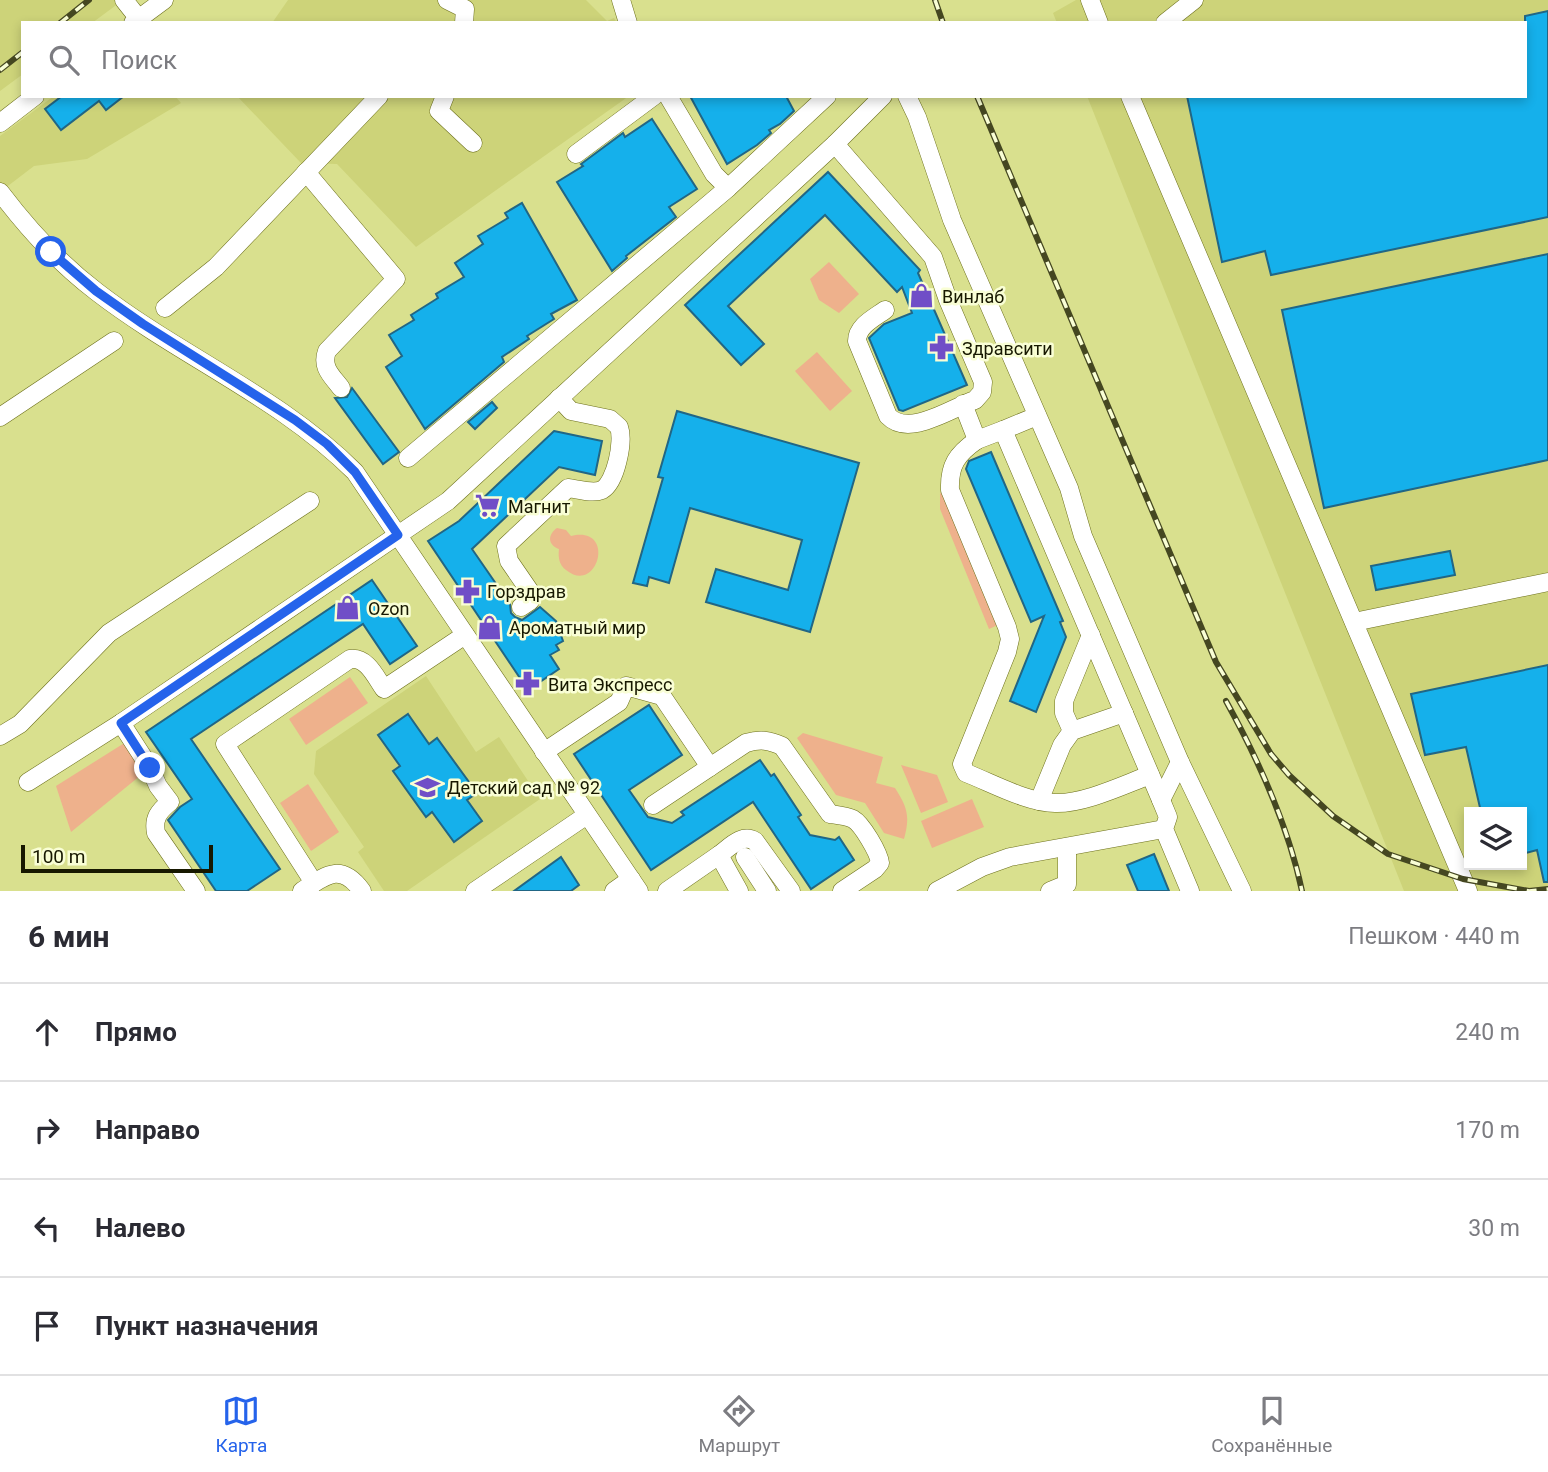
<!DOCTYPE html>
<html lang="ru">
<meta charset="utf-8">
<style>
body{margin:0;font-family:Roboto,sans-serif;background:#f2f2f3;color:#2b2b33}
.controls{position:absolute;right:21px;bottom:21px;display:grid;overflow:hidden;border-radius:0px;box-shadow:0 4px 10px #0003}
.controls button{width:63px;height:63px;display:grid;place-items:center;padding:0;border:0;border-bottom:2px solid #e1e1e2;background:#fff;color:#2b2b33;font:35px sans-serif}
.scale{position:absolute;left:21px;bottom:18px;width:192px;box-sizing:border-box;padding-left:7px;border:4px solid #171800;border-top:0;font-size:19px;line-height:24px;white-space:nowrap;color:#171800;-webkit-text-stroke:5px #f9fed5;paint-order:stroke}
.stop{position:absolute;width:21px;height:21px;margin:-16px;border:5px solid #2563eb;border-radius:50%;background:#fff}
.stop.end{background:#2563eb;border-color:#fff;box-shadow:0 2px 7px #0008}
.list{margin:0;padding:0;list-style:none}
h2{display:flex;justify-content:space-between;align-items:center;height:91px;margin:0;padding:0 28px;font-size:30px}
h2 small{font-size:23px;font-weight:400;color:#7c7c81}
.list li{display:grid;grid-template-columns:46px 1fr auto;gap:21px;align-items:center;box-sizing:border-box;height:98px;padding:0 28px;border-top:2px solid #e1e1e2}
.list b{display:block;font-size:26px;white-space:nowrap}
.list em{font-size:23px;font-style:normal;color:#7c7c81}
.icon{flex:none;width:38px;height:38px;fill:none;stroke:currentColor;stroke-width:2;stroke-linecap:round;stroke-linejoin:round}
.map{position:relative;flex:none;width:1548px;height:891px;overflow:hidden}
.search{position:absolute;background:#fff;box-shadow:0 4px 10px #0003;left:21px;right:21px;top:21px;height:77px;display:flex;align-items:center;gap:18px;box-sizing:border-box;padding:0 24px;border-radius:0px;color:#7c7c81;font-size:26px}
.sheet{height:483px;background:#fff}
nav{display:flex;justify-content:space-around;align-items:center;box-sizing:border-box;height:98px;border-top:2px solid #e1e1e2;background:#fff;font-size:19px;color:#7c7c81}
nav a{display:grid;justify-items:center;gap:4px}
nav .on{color:#2563eb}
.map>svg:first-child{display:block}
</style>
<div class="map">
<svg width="1548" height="891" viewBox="0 0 1548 891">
<rect width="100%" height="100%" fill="#d9e08e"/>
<g fill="#cdd379" fill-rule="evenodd">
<polygon points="0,0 123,0 92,23 23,23 23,74 0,91"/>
<polygon points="288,0 586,0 607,21 614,18 617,23 272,23"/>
<path d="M 1076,0 L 1548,0 L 1548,891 L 1404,891 L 1087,96 L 1525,96 L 1525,23 L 1057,23 L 1053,13 ZM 1469,812 L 1522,812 L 1522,865 L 1469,865 Z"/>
<polygon points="54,96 175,96 181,103 87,159 34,166 0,192 0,136"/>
<polygon points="237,96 629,96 416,247 337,164 301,163"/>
<polygon points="426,676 476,752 499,737 540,799 407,891 384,891 358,852 364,847 314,774 316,751"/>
</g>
<g fill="#eeb18c">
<polygon points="829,262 859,294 839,313 819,300 810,279"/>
<polygon points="817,352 852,391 830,411 795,371"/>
<polygon points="943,488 1000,624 989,629 940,509 940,494"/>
<path d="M 557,528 L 566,530 L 571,536 C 617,525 598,596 566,570 C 559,565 558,557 559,549 C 548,545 547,535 557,528 Z"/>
<polygon points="350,677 368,703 306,745 289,719"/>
<path d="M 803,733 L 883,757 L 876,783 L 895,788 C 908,808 910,817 904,839 L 884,833 L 865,803 L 836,795 L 797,738 Z"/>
<polygon points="126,742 146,771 71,832 56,786"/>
<polygon points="901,765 937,775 948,802 921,813"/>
<polygon points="308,784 339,832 311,851 280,803"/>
<polygon points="972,799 984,827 932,848 921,821"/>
</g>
<g fill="#15b0eb" stroke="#216685" stroke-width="2">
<polygon points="1548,11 1548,217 1271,275 1265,251 1222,262 1187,96 1525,96 1525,16"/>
<polygon points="62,96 124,96 106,110 99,101 61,130 45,109"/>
<polygon points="690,96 786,96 794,111 780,124 769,130 771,133 757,145 727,164"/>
<polygon points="652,119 697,189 669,207 676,217 626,256 627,258 612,271 557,182 583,166 581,164 623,133 625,137"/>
<polygon points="828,172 920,270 918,273 967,385 903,411 899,410 869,338 884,324 912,313 902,287 897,292 825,215 728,306 764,344 741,365 685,305"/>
<polygon points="522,203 577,300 551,314 554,319 527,336 529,339 502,357 504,362 425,429 386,367 402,356 389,335 414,320 411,315 438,298 436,294 464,277 455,263 483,244 478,236 508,218 505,213"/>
<polygon points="1548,254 1548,460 1324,508 1282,310"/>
<polygon points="352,388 399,452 383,464 335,398 347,397"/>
<polygon points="492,402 497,408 475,429 468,422"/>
<polygon points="677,411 859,463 810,632 706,602 716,569 788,590 802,540 690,508 669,583 649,577 647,586 633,583 663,478 658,477"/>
<polygon points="554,431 602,441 595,475 559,467 472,549 510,604 511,613 515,617 522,620 540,607 556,621 563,641 556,645 559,650 550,655 559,669 528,690 428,541 459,521"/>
<polygon points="991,452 1063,621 1060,622 1066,637 1036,712 1010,701 1044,616 1031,622 966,469 969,461"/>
<polygon points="1450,551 1455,575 1376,590 1371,566"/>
<polygon points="372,580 417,646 390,664 363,624 191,739 280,869 247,891 216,891 168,820 180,807 192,799 146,732"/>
<polygon points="1548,665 1548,882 1544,882 1537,850 1522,854 1522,812 1481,812 1466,747 1425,755 1411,694"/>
<polygon points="649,705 682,755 629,790 648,817 672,823 684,815 681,812 760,760 771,776 774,774 801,815 798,817 810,835 835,840 839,837 854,860 811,889 753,802 651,870 574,754"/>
<polygon points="408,714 429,744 437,738 477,793 467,800 482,821 454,842 432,812 426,817 393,771 400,766 378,735"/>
<polygon points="1154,854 1169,891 1138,891 1127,865"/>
<polygon points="561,857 579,885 571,891 514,891"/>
</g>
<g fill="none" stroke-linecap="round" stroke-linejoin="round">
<defs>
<g id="minor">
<polyline points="124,0 139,19"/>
<polyline points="447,0 465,9 464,23"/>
<polyline points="621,0 628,23"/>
<polyline points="1090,0 1099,23"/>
<polyline points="133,23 164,0"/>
<polyline points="1165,23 1194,0"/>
<polyline points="445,96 439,111 473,143"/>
<polyline points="668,96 714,174 728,188"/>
<polyline points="907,96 917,117 952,220 1069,488 1083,536 1180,762 1242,891"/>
<polyline points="1130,96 1468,891"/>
<polyline points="0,123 35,96"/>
<path d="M 835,144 L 933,257 L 948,300 L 983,382 L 982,392 L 975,400 C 951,408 909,438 888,416 L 857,341 C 857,326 874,318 885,310"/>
<polyline points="576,154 654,96"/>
<path d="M 306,172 L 396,279 L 327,351 C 321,367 331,375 341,388"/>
<path d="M 0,192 C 28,229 60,264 97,292 C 180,356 280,397 355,472 L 639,891"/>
<polyline points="165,308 216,267 379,96"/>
<polyline points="963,404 977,440 1003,430 1161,800 1168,817 1164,829 1190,891"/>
<polyline points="0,417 114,341"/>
<polyline points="1003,430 1037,416"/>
<path d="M 977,440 C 957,454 949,465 950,490 L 1007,627 L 1010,639 L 1007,652 L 962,764 L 966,773 C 992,783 1028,803 1055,803 C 1084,804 1123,785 1150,775"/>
<polyline points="408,458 728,188 827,96"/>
<path d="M 521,607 L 530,601 L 531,593 L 509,561 L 506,546 L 568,488 C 577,489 593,494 602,490 C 616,482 624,441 619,427 L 610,419 L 571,411 L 559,398"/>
<polyline points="1354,622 1548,582"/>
<path d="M 121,723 L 150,768 L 158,786 L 170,802 C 159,811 153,818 156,833 L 196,891"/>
<polyline points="1072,731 1064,713 1064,701 1091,635"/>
<polyline points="0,736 20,724 109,633 310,501"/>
<polyline points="544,752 619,702 626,686 662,696 710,767"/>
<polyline points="28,782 121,723 448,501 835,144 883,96"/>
<polyline points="1161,800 1180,762"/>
<polyline points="1039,801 1062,745 1072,731 1124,713"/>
<path d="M 653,805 L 746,743 C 760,739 769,740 782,746 L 830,814 C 837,815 847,816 853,819 C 862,824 879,853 880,863 L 875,869 L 842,891"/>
<path d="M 719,855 C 730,847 742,833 755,841 L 791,891"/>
<polyline points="745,857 767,891"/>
<path d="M 314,883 L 225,744 L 350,659 C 367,657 375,676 384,689 L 465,635"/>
<path d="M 302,891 C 326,875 341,862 362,891"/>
<polyline points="475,891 587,815"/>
<polyline points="614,891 631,879"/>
<polyline points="667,891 719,855 739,891"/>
<polyline points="937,891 982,867 1010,857 1164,829"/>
<polyline points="1050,891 1067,884 1067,847"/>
</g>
</defs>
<use href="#minor" stroke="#6d701c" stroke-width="19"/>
<use href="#minor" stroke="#fff" stroke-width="18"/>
<defs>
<g id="rail">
<polyline points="935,0 943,23"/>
<polyline points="60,23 89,0"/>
<polyline points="0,70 23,52"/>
<polyline points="977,96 1216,662 1271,754 1289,775 1333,816 1388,854 1463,879 1529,891 1548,889"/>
<path d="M 1226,701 C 1259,761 1288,825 1302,891"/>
</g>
</defs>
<use href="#rail" stroke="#454721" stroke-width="6"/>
<use href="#rail" stroke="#f9fed5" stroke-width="3.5" stroke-dasharray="10" stroke-linecap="butt"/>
</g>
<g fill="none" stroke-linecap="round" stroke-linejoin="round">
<polyline stroke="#2563eb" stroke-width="9" points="51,252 96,291 143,324 295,420 327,444 355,472 398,535 121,723 150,768"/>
</g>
<defs>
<symbol id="shop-bare" viewBox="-9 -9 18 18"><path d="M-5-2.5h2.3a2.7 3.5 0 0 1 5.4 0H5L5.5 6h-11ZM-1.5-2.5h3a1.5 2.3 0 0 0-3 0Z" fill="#704ec7" stroke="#f9fed5" stroke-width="2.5" paint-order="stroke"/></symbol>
<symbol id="pharmacy-bare" viewBox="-9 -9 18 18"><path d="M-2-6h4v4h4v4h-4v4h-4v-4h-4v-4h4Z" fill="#704ec7" stroke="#f9fed5" stroke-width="2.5" paint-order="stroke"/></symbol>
<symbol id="supermarket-bare" viewBox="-9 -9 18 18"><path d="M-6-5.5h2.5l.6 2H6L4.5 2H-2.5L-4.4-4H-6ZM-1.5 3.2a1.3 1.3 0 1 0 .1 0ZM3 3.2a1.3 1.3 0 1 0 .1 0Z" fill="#704ec7" stroke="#f9fed5" stroke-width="2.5" paint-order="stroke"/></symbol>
<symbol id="school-bare" viewBox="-9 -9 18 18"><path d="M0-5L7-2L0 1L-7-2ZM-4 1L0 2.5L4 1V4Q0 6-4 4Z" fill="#704ec7" stroke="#f9fed5" stroke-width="2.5" paint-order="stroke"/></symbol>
</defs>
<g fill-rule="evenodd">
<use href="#shop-bare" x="904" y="278" width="35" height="35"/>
<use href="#pharmacy-bare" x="924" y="330" width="35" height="35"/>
<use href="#supermarket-bare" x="470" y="488" width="35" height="35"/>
<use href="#pharmacy-bare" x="450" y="574" width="35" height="35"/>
<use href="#shop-bare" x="330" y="590" width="35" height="35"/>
<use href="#shop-bare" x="472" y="610" width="35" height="35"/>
<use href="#pharmacy-bare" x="510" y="666" width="35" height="35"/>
<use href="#school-bare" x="410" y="770" width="35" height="35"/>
</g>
<g text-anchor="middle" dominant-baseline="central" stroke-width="5" stroke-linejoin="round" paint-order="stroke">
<g font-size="18" fill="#171800" stroke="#f9fed5" text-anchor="start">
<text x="942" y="296">Винлаб</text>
<text x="962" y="348">Здравсити</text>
<text x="508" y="506">Магнит</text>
<text x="487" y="591">Горздрав</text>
<text x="368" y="608">Ozon</text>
<text x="509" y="627">Ароматный мир</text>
<text x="548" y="684">Вита Экспресс</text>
<text x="447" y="787">Детский сад № 92</text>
</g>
</g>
</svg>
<div class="controls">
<button><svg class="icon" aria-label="layers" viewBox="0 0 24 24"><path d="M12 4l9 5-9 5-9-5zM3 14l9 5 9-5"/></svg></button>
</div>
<div class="scale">100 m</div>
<div class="stop" style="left:51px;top:252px"></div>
<div class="stop end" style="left:150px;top:768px"></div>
<div class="search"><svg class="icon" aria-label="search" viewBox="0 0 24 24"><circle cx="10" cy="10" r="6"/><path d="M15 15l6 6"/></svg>Поиск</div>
</div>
<section class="sheet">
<h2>6 мин<small>Пешком · 440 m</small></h2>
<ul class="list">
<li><svg class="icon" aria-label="ahead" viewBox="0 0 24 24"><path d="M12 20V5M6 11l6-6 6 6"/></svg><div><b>Прямо</b></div><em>240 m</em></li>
<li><svg class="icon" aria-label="right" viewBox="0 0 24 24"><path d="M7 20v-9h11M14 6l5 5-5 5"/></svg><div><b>Направо</b></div><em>170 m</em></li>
<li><svg class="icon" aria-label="left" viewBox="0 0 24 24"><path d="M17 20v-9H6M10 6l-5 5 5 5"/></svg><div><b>Налево</b></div><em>30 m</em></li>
<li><svg class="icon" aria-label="arrive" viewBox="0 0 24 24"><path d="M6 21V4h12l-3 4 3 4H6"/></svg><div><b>Пункт назначения</b></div></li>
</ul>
</section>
<nav>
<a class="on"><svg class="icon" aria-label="map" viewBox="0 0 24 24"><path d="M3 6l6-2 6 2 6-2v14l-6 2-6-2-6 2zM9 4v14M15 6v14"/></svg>Карта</a>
<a><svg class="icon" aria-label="directions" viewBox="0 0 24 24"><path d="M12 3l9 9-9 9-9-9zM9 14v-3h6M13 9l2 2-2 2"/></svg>Маршрут</a>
<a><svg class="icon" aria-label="saved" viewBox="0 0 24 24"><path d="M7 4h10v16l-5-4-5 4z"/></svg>Сохранённые</a>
</nav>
